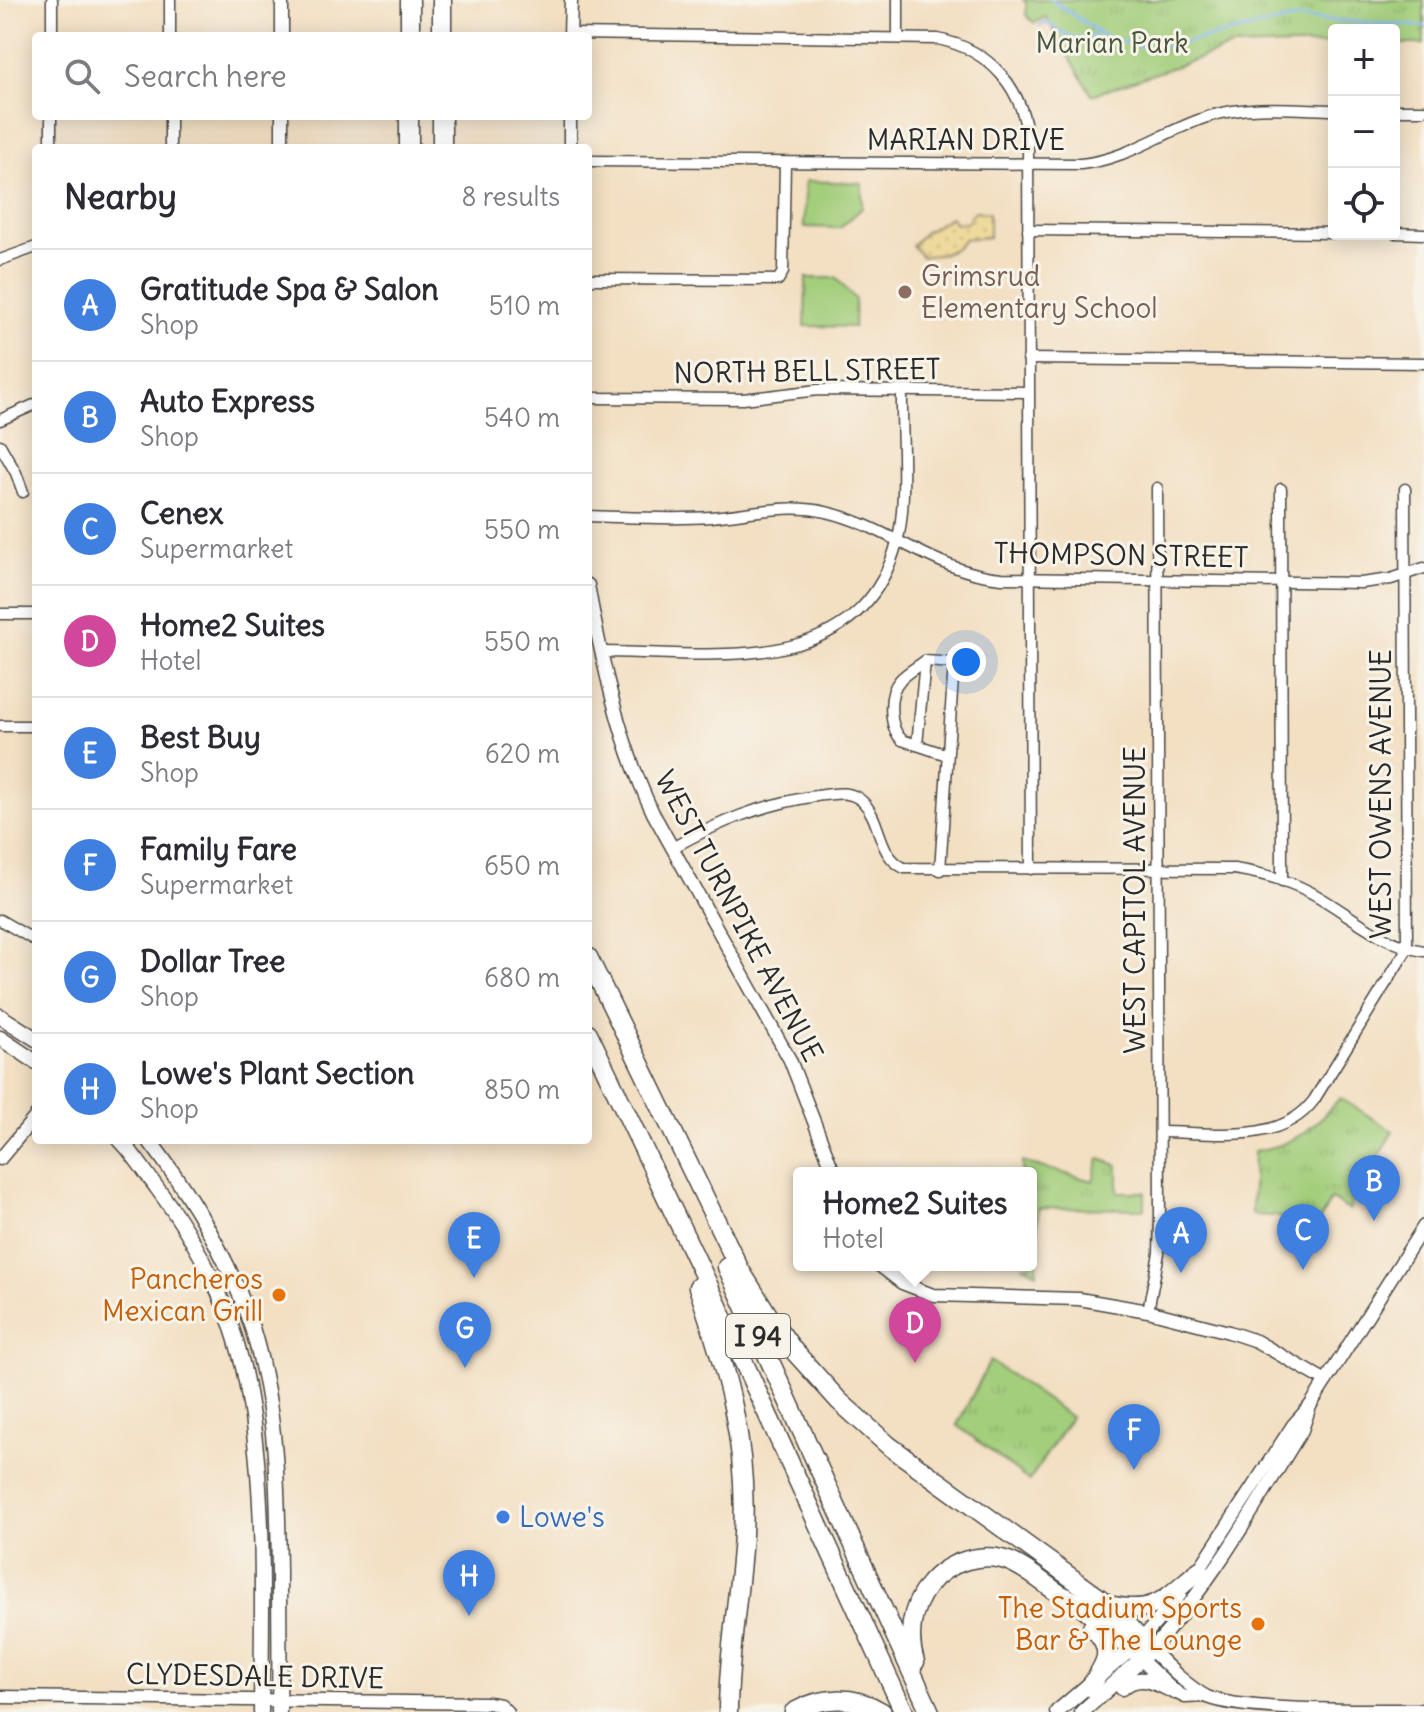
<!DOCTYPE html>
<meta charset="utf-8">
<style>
body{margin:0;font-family:Delius,sans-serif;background:#f7f7f7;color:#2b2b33}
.controls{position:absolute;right:24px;top:24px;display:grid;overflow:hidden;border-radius:8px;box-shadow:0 4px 20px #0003}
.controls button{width:72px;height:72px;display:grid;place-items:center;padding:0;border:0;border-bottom:2px solid #e1e1e2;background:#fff;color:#2b2b33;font:40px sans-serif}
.you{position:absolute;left:966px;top:662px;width:28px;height:28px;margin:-20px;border:6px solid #fff;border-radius:50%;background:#1a73e8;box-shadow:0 0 0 12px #1a73e833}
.badge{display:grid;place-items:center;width:52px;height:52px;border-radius:50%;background:#7c3aed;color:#fff;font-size:26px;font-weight:700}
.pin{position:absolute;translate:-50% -66px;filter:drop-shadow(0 2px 4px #0008)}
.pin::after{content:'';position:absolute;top:42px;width:28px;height:24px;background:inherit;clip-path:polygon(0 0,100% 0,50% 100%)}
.popup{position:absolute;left:793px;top:1167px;width:244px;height:104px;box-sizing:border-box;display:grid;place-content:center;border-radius:8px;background:#fff;filter:drop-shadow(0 2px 6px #0005);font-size:26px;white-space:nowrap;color:#7c7c81}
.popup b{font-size:30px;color:#2b2b33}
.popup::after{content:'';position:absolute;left:50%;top:100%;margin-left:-16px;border:16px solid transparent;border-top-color:#fff}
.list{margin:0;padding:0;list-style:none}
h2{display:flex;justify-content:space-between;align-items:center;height:104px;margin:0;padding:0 32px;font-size:34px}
h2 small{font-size:26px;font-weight:400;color:#7c7c81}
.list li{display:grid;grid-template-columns:52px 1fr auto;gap:24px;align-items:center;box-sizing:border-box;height:112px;padding:0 32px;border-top:2px solid #e1e1e2}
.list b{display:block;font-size:30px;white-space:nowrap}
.list p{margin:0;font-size:26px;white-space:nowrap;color:#7c7c81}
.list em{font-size:26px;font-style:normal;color:#7c7c81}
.icon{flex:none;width:44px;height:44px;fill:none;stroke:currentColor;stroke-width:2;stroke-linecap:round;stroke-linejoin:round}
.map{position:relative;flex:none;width:1424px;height:1712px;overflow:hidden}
.search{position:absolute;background:#fff;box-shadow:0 4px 20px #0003;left:32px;top:32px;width:560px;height:88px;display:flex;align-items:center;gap:20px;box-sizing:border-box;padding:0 28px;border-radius:8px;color:#7c7c81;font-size:30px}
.panel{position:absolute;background:#fff;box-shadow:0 4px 20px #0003;left:32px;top:144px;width:560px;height:1000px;border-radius:8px}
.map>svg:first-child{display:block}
</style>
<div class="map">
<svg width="1424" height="1712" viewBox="0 0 1424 1712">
<defs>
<pattern id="grass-tufts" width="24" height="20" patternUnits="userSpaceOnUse" patternTransform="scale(2)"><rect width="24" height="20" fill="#a3ce7b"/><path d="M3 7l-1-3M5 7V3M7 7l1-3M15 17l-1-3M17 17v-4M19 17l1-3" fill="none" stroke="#8cb16a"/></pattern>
<pattern id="sand-dots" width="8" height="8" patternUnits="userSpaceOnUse" patternTransform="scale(2)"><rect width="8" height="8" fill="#eeda9e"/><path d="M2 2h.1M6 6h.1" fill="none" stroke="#cb8" stroke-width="1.8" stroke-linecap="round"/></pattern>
</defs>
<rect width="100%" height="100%" fill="#f7f3e8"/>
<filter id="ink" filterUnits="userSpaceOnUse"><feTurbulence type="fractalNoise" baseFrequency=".0125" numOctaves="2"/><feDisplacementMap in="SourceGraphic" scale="16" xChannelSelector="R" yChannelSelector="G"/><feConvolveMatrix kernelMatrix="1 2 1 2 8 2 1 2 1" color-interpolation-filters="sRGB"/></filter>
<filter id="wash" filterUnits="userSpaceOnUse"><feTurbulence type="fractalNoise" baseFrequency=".006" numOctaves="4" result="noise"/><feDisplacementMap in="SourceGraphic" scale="32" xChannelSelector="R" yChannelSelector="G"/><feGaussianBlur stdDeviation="1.8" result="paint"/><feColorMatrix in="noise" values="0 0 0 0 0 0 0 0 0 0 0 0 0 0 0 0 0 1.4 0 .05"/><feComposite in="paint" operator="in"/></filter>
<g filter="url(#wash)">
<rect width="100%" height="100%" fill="#f3dfc2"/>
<g fill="url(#grass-tufts)" stroke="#677c53" stroke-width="2">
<polygon points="1023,0 1424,0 1424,44 1394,44 1394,30 1334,30 1334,44 1232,47 1092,95 1046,17 1034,23 1026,15 1026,2"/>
<path d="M 1340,1098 L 1393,1131 L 1349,1210 L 1331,1199 L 1314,1231 L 1276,1216 L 1252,1215 L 1254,1151 C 1298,1144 1310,1130 1340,1098 Z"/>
<polygon points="1099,1159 1118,1165 1118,1192 1145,1192 1145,1209 1038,1208 1037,1273 1022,1265 1031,1265 1031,1173 1022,1173 1022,1162 1093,1181"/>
<polygon points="990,1361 1071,1417 1029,1481 957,1425"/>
</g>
<path fill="url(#sand-dots)" stroke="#8c8264" stroke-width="2" d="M 975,211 L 989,213 L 989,237 L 964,239 C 954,255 938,254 922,257 L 912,245 L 924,233 L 951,217 L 955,224 L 967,222 Z"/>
<g fill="#a3ce7b" stroke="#677c53" stroke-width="2">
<polygon points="805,181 862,183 862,208 840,228 804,227"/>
<polygon points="806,278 836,278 855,299 854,327 805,326"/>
</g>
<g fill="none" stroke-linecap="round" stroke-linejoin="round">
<g stroke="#84b7f1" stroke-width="3">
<polyline points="1052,0 1104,36 1142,47 1167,46 1298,18 1424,26"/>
<path d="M 1040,25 L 1048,23 C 1064,34 1079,45 1098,33"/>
</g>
</g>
</g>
<g filter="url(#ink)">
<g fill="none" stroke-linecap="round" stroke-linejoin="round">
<defs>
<g id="minor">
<path d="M 570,34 L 938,39 C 991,50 1024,89 1028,142 L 1031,869"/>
<polyline points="52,36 52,0"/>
<polyline points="170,36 170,0"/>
<polyline points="898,37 898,0"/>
<polyline points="1394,110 1424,110"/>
<polyline points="51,116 51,148"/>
<polyline points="170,148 170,116"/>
<path d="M 588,161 L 1081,164 C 1129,159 1165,130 1210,116 C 1249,104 1293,109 1334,110"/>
<polyline points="1028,230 1334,233"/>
<polyline points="1394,233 1424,234"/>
<polyline points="0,260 36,247"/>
<polyline points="588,279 778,280 783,272 785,163"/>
<polyline points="1028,359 1424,363"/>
<polyline points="588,398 743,399 818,390 1028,392"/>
<polyline points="0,420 36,404"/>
<polyline points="0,445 16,473 23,492"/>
<polyline points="1281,489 1282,881"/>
<path d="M 588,516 C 628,517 670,520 710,517 C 749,514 787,503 826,512 C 888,526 937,573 1002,578 L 1361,583 L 1391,579 L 1424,568"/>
<polyline points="0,614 36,614"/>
<path d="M 602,652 C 710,652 860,681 897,542 C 908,503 901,434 902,391"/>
<polyline points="0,726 36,726"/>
<polyline points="917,745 925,661"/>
<path d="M 672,848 C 721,821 760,805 816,796 C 832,794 850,789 863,802 C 882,821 877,855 904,868 L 1234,869 C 1260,873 1288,880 1312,893 C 1349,913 1382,945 1424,951"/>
<path d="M 940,870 L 954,663 L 925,661 C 917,667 906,673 900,680 C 887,694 889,728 902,740 L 947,755"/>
<polyline points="0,920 36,941"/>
<path d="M 1160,1132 C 1211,1132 1280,1146 1314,1100 L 1407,949 L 1405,489"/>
<polyline points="1148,1311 1159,1253 1160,1216 1157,488"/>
</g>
<g id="tertiary">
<polyline points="282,36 282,0"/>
<polyline points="570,36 571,0"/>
<polyline points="282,148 282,116"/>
<polyline points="570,148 570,116"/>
<path d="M 588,585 C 602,662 619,742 653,813 L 790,1060 L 834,1173"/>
<polyline points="0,1159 36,1116"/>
<polyline points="879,1265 902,1283 933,1295 1079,1299 1148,1311 1229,1332 1256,1341 1326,1381"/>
<polyline points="1196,1574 1293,1425 1310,1406 1424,1226"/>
<path d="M 1180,1595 L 1141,1640 C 1162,1660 1182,1683 1207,1697 C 1244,1712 1377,1710 1424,1710"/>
<path d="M 1151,1650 C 1212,1584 1255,1506 1302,1430 L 1310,1406"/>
<polyline points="1136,1655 1175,1692 1185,1697 1205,1696"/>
<polyline points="0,1697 488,1703 500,1705 507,1712"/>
</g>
<g id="secondary">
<polyline points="0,1016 36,1039"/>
<polyline points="0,1038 36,1062"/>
<path d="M 120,1140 C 134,1154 145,1172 157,1188 C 197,1241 228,1302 243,1367 C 267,1475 262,1602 261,1712"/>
<path d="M 149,1140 C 193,1198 231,1261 253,1331 C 277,1411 278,1490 279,1572 C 279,1619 280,1665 279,1712"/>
<path d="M 1122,1688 C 1140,1672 1155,1683 1175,1692"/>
<polyline points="1057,1712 1138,1643"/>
<polyline points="1082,1712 1151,1650"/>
</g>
<g id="motorway">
<polyline points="410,36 410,0"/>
<polyline points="442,36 442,0"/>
<polyline points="409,148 409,116"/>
<polyline points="442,148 442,116"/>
<path d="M 588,957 L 740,1270 L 770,1318 L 793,1350 L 839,1401 L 888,1445 L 1109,1605 C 1157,1616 1166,1597 1200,1570"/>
<polyline points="588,1033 706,1280 904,1712"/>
<polyline points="727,1267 930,1712"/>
<path d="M 698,1287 C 727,1373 748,1441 743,1534 C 740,1593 728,1652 728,1712"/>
<polyline points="1109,1605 1141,1640"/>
<path d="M 915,1662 C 907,1637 911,1607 928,1586 C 946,1562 983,1550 1011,1562 C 1029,1570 1042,1582 1058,1593 C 1065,1597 1073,1600 1080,1605 C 1098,1618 1114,1635 1131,1649"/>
<path d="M 1090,1687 C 1106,1663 1116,1650 1092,1627"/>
<path d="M 794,1712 C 822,1696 854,1695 882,1712"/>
</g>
</defs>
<use href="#minor" stroke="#494642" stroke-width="13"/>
<use href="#tertiary" stroke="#494642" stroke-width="15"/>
<use href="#secondary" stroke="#494642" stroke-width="17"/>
<use href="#motorway" stroke="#494642" stroke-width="21"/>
<use href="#minor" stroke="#fff" stroke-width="10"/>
<use href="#tertiary" stroke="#fff" stroke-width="12"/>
<use href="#secondary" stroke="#fff" stroke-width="14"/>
<use href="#motorway" stroke="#fff" stroke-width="18"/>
</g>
</g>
<circle fill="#8d6e63" stroke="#f7f3e8" stroke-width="3" cx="905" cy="292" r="8"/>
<g fill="#e8710a" stroke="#f7f3e8" stroke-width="3">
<circle cx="279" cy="1295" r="8"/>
<circle cx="1258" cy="1624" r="8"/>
</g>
<circle fill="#3f7fe0" stroke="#f7f3e8" stroke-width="3" cx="503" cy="1517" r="8"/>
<g text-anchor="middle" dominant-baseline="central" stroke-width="6" stroke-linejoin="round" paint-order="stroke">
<rect fill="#f7f3e8" stroke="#686764" stroke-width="2" x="726" y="1314" width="64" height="44" rx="6"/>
<g font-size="26" font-weight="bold" fill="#2b2b2b">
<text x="758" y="1336">I 94</text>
</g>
<g font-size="28" fill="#49543f" stroke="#f7f3e8">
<text x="1112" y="43">Marian Park</text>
</g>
<g font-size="28" fill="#2b2b2b" stroke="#f7f3e8">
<text x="966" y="140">MARIAN DRIVE</text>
<text transform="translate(807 371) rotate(-1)">NORTH BELL STREET</text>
<text transform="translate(1121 555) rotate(1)">THOMPSON STREET</text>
<text transform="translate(1381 794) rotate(-90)">WEST OWENS AVENUE</text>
<text transform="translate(1135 900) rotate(-90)">WEST CAPITOL AVENUE</text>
<text transform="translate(739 916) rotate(62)">WEST TURNPIKE AVENUE</text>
<text transform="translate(255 1676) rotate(1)">CLYDESDALE DRIVE</text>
</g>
<g font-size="28" fill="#785e54" stroke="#f7f3e8" text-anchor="start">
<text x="921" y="276">Grimsrud<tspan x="921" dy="32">Elementary School</tspan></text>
</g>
<g font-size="28" fill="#c56008" stroke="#f7f3e8" text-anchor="end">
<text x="263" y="1279">Pancheros<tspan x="263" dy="32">Mexican Grill</tspan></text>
<text x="1242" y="1608">The Stadium Sports<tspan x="1242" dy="32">Bar &amp; The Lounge</tspan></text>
</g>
<g font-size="28" fill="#366cbe" stroke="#f7f3e8" text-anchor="start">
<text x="519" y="1517">Lowe's</text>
</g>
</g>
</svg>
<div class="controls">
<button>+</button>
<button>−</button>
<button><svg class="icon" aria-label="locate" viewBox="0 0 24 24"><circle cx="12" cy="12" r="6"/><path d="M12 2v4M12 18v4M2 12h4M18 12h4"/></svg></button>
</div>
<div class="you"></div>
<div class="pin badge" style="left:1181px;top:1273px;background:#3f7fe0">A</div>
<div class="pin badge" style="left:1374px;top:1221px;background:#3f7fe0">B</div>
<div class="pin badge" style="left:1303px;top:1270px;background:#3f7fe0">C</div>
<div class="pin badge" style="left:915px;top:1363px;background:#d1479c">D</div>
<div class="popup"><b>Home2 Suites</b>Hotel</div>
<div class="pin badge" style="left:474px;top:1278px;background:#3f7fe0">E</div>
<div class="pin badge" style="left:1134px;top:1470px;background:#3f7fe0">F</div>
<div class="pin badge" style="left:465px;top:1368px;background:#3f7fe0">G</div>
<div class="pin badge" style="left:469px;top:1616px;background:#3f7fe0">H</div>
<div class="search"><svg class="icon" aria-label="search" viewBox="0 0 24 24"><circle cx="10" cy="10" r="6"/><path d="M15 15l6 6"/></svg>Search here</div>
<section class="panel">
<h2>Nearby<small>8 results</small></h2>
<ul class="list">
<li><span class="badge" style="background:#3f7fe0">A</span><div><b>Gratitude Spa &amp; Salon</b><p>Shop</p></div><em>510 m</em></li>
<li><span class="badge" style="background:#3f7fe0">B</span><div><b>Auto Express</b><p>Shop</p></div><em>540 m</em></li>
<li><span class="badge" style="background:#3f7fe0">C</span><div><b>Cenex</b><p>Supermarket</p></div><em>550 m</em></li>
<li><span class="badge" style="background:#d1479c">D</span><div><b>Home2 Suites</b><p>Hotel</p></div><em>550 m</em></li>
<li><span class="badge" style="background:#3f7fe0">E</span><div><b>Best Buy</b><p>Shop</p></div><em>620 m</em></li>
<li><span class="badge" style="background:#3f7fe0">F</span><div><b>Family Fare</b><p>Supermarket</p></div><em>650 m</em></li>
<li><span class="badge" style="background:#3f7fe0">G</span><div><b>Dollar Tree</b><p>Shop</p></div><em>680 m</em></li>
<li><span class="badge" style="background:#3f7fe0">H</span><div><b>Lowe's Plant Section</b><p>Shop</p></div><em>850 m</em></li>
</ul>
</section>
</div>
